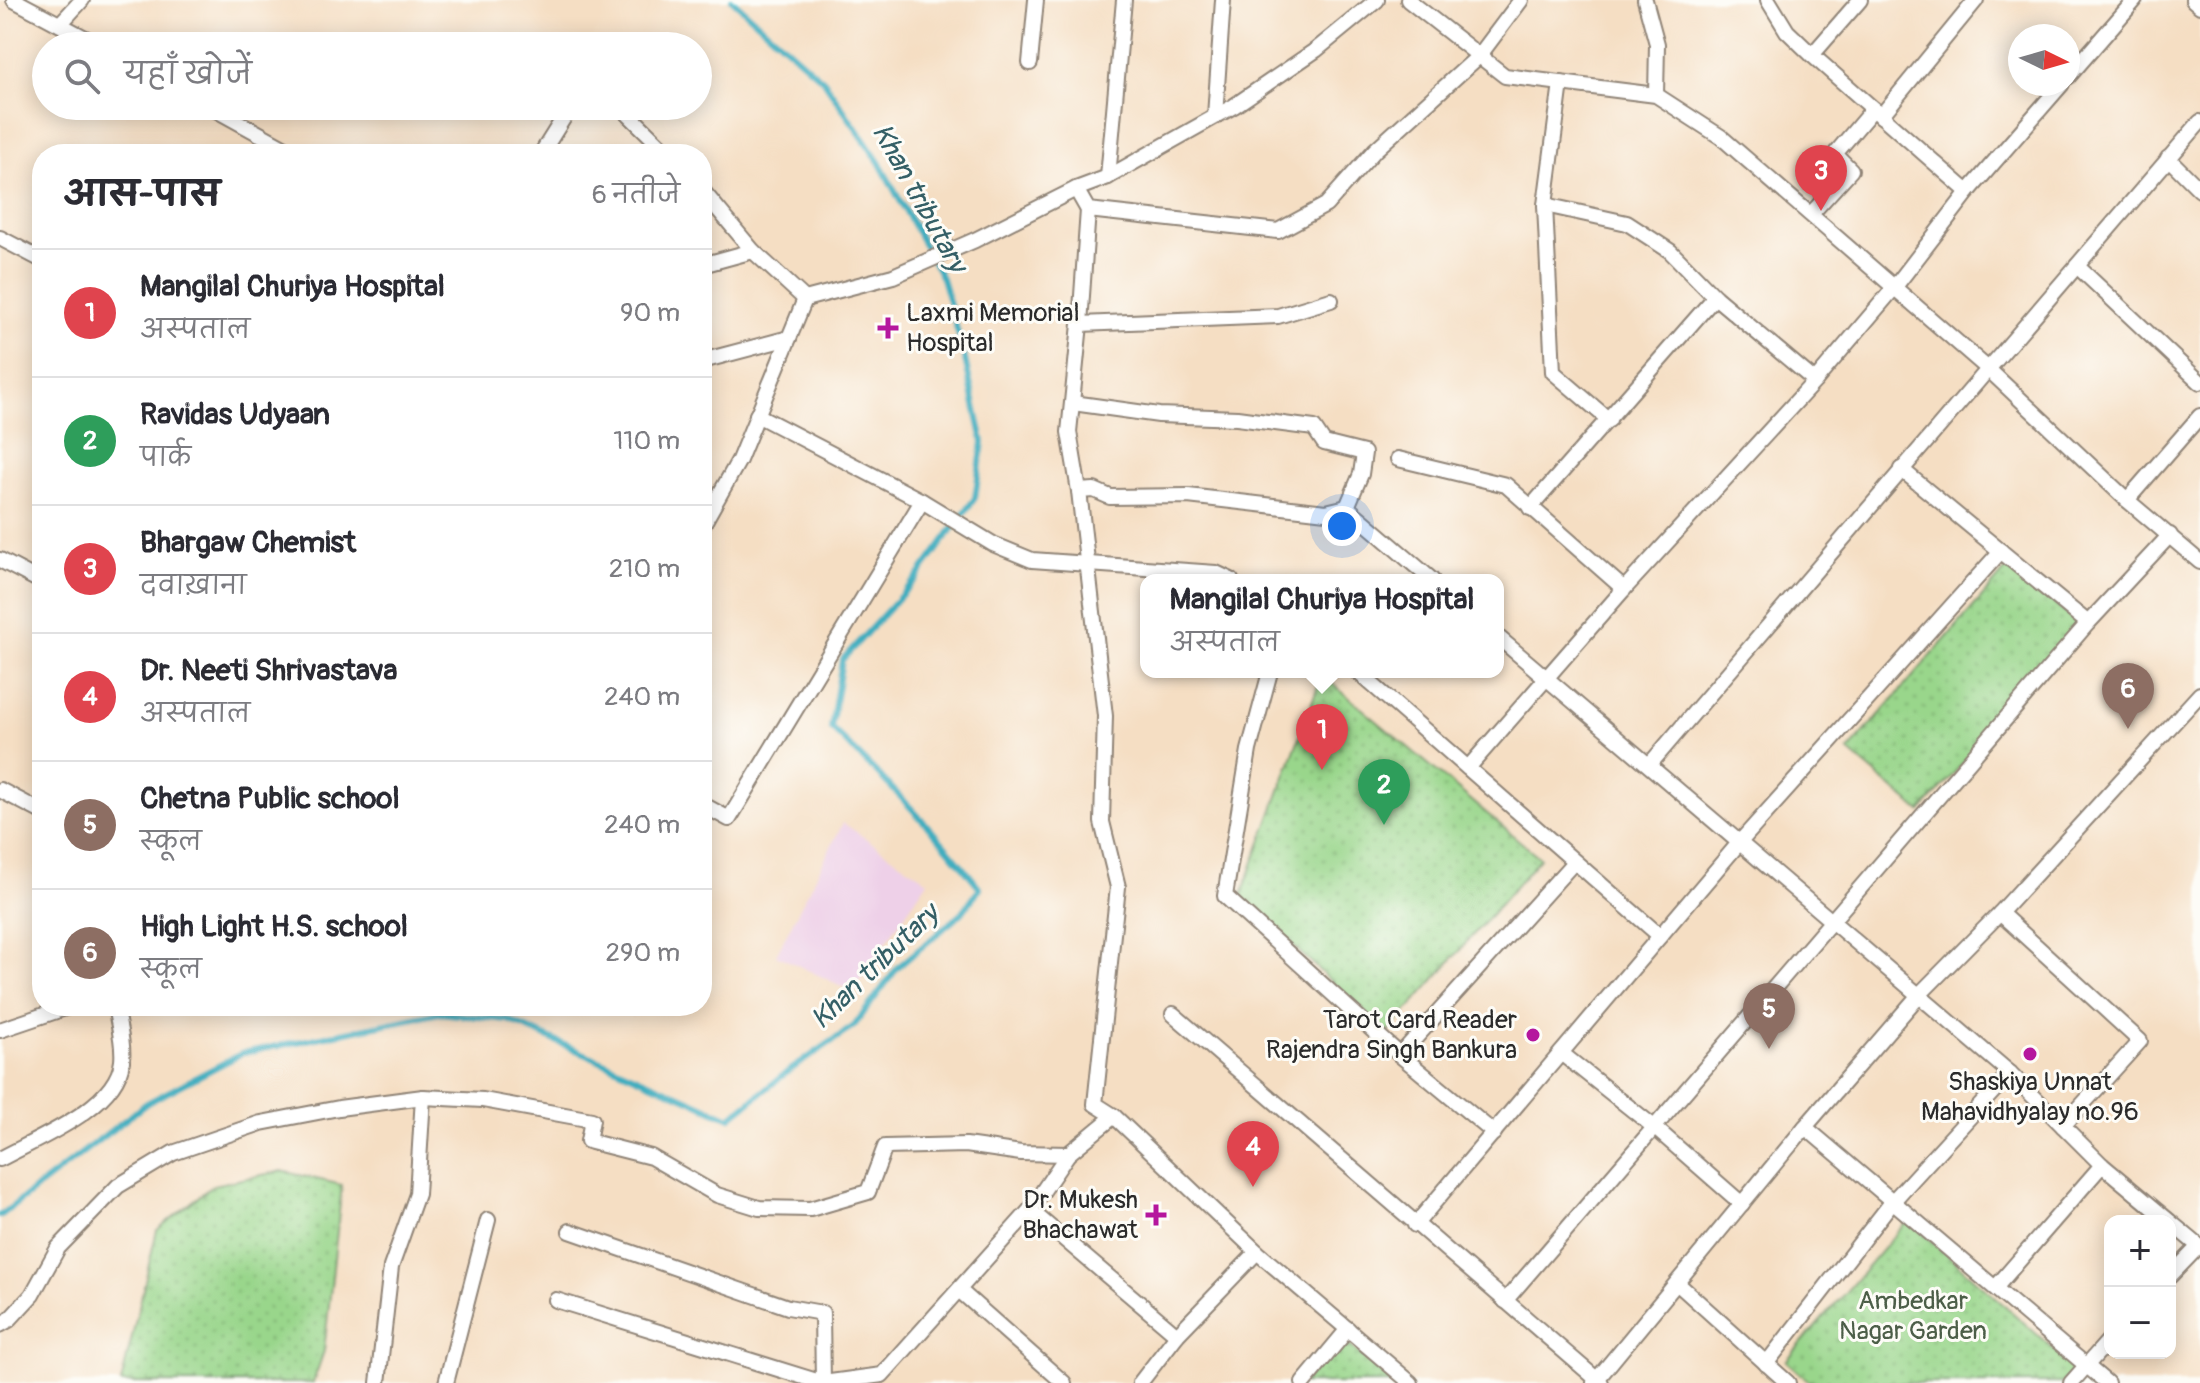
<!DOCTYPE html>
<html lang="hi">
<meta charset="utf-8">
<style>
body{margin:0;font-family:Pangolin,"Playpen Sans Deva",sans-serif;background:#f7f7f7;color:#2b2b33}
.controls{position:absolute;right:24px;bottom:24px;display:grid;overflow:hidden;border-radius:16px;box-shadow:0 4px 20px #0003}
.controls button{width:72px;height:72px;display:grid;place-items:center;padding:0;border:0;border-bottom:2px solid #e1e1e2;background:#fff;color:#2b2b33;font:40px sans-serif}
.compass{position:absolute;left:2008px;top:24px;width:72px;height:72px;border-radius:50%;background:#fff;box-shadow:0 4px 20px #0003;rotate:95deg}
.you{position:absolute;left:1342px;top:526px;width:28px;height:28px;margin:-20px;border:6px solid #fff;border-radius:50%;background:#1a73e8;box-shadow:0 0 0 12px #1a73e833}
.badge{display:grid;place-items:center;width:52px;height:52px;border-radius:50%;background:#7c3aed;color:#fff;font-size:26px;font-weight:700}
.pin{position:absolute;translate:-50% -66px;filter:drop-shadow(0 2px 4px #0008)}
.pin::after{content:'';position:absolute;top:42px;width:28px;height:24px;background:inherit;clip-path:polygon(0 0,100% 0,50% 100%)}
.popup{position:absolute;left:1140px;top:574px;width:364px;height:104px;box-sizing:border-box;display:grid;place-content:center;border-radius:16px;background:#fff;filter:drop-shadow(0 2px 6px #0005);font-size:26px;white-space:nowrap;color:#7c7c81}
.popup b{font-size:30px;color:#2b2b33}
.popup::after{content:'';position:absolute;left:50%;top:100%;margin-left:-16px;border:16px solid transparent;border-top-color:#fff}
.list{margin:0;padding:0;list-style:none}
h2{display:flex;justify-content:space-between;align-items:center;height:104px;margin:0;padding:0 32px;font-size:34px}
h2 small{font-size:26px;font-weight:400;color:#7c7c81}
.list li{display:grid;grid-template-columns:52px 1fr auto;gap:24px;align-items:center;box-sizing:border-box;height:128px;padding:0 32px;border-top:2px solid #e1e1e2}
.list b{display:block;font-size:30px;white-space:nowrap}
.list p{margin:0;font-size:26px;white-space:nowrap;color:#7c7c81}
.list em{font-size:26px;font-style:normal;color:#7c7c81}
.icon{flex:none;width:44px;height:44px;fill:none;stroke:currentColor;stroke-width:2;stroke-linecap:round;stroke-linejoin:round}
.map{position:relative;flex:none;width:2200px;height:1383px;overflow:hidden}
.search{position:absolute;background:#fff;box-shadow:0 4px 20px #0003;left:32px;top:32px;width:680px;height:88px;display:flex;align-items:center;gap:20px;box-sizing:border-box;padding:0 28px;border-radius:44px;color:#7c7c81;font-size:30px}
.panel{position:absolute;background:#fff;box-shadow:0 4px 20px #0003;left:32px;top:144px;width:680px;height:872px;border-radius:32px}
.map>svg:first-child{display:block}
</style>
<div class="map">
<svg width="2200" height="1383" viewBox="0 0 2200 1383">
<defs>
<pattern id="park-dots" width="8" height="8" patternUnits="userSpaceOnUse" patternTransform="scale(2)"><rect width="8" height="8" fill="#99d68b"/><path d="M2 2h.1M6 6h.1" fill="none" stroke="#84b878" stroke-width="1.8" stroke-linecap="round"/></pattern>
</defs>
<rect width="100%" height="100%" fill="#fdfcf7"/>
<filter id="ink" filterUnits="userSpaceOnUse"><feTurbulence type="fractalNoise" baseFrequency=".0125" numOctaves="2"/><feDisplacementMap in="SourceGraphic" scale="16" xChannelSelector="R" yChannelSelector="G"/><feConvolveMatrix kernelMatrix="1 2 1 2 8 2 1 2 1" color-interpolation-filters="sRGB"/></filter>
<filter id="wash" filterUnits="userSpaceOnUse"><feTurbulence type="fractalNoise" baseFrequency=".006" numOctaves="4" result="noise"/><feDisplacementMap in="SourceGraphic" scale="32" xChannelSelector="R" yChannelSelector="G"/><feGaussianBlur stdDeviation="1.8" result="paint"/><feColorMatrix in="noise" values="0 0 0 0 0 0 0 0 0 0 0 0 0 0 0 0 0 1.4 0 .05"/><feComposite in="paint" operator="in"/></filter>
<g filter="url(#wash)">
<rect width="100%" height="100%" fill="#f5dec3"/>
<polygon fill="#eed0e8" points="843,823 928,881 852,991 776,955"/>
<g fill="url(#park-dots)" stroke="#62805b" stroke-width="2">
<polygon points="2010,565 2080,626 1921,812 1848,751"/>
<polygon points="1322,675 1540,858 1387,1034 1241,897"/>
<polygon points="282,1171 342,1185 324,1351 313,1383 121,1383 157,1230 213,1185"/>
<polygon points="1908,1220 2075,1368 2062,1383 1811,1383 1786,1361"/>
<polygon points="1342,1339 1393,1383 1303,1383"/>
</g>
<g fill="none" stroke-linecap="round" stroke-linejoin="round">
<path stroke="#41adbf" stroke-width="6" d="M 0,1216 L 147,1103 L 243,1053 L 439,1013 L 508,1020 L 730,1118 L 786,1073 L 854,1026 L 898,967 L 962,913 L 980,888 C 935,830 884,779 831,728 L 842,660 L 916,579 L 975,498 L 983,442 L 963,350 L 942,278 L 879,162 L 824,81 L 732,0"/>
</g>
</g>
<g filter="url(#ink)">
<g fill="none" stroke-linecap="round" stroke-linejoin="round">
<defs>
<polyline id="service" points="458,1006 458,1007"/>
<g id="minor">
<polyline points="14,0 100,46"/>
<polyline points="1408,0 1505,76 1656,95 1721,137 1987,368 2127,500 2200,562"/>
<polyline points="1645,0 1657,44 1656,95"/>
<polyline points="1768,0 1787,31 1812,55 1968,192"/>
<polyline points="2193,0 2200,6"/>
<polyline points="60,24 82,0"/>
<polyline points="1812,55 1860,0"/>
<polyline points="1030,63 1036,0"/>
<polyline points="2068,77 2135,0"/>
<polyline points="1561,83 1545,205 1553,372 1609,420"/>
<polyline points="209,106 296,154"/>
<polyline points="620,106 669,154"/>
<polyline points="1215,116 1223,0"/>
<polyline points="1881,116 1976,0"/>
<polyline points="541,154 571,106"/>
<polyline points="2168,158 2200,190"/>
<polyline points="1108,177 1124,0"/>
<polyline points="1076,189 1088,210 1278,231 1326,205 1375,150 1479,56 1521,0"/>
<polyline points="702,190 753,251 805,299"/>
<polyline points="1545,205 1627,223 1670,251 1715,297 1815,381"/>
<polyline points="1088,210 1080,324 1069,432 1079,491 1105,716 1102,822 1118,887 1095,1104 1114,1116 1257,1252 1411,1383"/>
<polyline points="1811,214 1851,170 1835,154 1873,109"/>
<polyline points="0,238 42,260"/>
<polyline points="702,265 753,251"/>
<polyline points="2077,266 2200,382"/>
<polyline points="805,299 893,276 975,240 1076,189 1108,177 1234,106 1316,50 1377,0"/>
<polyline points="1080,324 1278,316 1331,300"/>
<polyline points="702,361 789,338"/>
<polyline points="1073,403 1159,415 1237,418 1314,428 1324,443 1364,453 1361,474 1347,507"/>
<polyline points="1398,459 1506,485 1624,589"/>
<polyline points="1901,469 2088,623"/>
<polyline points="1079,491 1094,490 1110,497 1188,496 1326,512 1347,507"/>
<polyline points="2127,500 2200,416"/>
<polyline points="922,501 993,544 1032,560 1216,573 1231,580"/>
<polyline points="1347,507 1432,580"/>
<polyline points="1530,508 1715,297"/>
<polyline points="702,526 739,460 805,299"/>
<polyline points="0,560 42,582"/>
<polyline points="1498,637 2010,1073 2102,1165 2169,1221"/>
<polyline points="1270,672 1249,750 1225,896 1400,1055 1494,1133"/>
<polyline points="1358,672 1660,936"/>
<polyline points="1650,764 2200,122"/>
<polyline points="1468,768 1624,589 1815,381 1894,288 1968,192 2062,84"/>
<polyline points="0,790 42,812"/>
<polyline points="702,815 707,807 729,819 922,501 757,415"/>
<polyline points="2000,913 2140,1041 2063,1126"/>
<polyline points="1173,1014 1601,1383"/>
<polyline points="0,1030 71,1006"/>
<polyline points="1561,1053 1654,1127 1742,1204"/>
<polyline points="1400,1055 1574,862"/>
<polyline points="1805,1127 2107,1383"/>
<path d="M 0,1159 C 36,1139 117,1108 122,1061 C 124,1043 118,1024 115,1006"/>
<polyline points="1030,1210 1177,1335"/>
<polyline points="2170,1222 2200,1247"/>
<polyline points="1415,1225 1739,843 2001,551"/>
<polyline points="2170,1276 2199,1246"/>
<polyline points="1677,1283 1788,1383"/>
<polyline points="1996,1287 2102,1165"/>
<polyline points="959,1290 1064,1383"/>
<polyline points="556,1300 823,1383 822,1313 788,1307 570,1231"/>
<polyline points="1505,1301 2088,623 2170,535"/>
<polyline points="0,1325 9,1320 32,1295 58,1248 118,1186 173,1153 261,1123 339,1108 423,1097 483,1100 592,1120 588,1141 651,1157 717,1195 759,1208 810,1209 868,1192 885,1147 966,1145 1021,1153 1068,1154"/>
<polyline points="1766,1364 1892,1202 2010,1073"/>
<polyline points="378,1383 391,1267 417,1194 423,1097"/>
<polyline points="446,1383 488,1220"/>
<polyline points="823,1383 882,1375 1030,1210 1068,1154 1114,1116"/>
<polyline points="1140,1383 1177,1335 1257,1252"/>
<polyline points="1303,1383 1348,1329"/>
<polyline points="1594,1383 1805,1127 1919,995 2000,913 2200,694"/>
<polyline points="2071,1383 2110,1339"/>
</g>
</defs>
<use href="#service" stroke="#908477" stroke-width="11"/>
<use href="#minor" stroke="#908477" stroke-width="18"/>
<use href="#service" stroke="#fff" stroke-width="7"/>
<use href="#minor" stroke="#fff" stroke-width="14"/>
</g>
</g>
<g fill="#b5179e" stroke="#fdfcf7" stroke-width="3">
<path d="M884 316h8v8h8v8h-8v8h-8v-8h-8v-8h8z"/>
<circle cx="1533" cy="1035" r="8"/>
<circle cx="2030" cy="1054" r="8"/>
<path d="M1152 1203h8v8h8v8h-8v8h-8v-8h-8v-8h8z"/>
</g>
<g text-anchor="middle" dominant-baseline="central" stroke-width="6" stroke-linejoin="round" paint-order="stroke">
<g font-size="26" fill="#2b2b2b" stroke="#fdfcf7" text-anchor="end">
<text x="906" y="313" text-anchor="start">Laxmi Memorial<tspan x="906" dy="30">Hospital</tspan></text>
<text x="1517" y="1020">Tarot Card Reader<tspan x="1517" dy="30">Rajendra Singh Bankura</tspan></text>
<text x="2030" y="1082" text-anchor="middle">Shaskiya Unnat<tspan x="2030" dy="30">Mahavidhyalay no.96</tspan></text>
<text x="1138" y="1200">Dr. Mukesh<tspan x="1138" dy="30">Bhachawat</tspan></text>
</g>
<g font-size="26" fill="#4c5e48" stroke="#fdfcf7">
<text x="1913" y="1301">Ambedkar<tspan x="1913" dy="30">Nagar Garden</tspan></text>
</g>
<g font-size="28" font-style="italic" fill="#345f66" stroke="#fdfcf7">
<text transform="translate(919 198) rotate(61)">Khan tributary</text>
<text transform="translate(875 967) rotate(-44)">Khan tributary</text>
</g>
</g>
</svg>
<div class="controls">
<button>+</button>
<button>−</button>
</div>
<svg class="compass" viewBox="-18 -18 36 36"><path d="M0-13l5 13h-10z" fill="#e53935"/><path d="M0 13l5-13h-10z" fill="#7c7c81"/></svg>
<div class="you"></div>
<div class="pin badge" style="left:1322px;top:770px;background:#e0444e">1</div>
<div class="popup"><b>Mangilal Churiya Hospital</b>अस्पताल</div>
<div class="pin badge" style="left:1384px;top:825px;background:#2e9e5b">2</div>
<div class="pin badge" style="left:1821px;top:211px;background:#e0444e">3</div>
<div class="pin badge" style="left:1253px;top:1187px;background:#e0444e">4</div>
<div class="pin badge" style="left:1769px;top:1049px;background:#8d6e63">5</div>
<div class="pin badge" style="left:2128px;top:729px;background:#8d6e63">6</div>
<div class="search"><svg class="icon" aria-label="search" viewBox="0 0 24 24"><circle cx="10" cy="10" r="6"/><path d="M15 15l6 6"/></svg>यहाँ खोजें</div>
<section class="panel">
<h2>आस-पास<small>6 नतीजे</small></h2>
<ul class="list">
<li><span class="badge" style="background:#e0444e">1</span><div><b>Mangilal Churiya Hospital</b><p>अस्पताल</p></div><em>90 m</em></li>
<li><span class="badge" style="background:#2e9e5b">2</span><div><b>Ravidas Udyaan</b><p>पार्क</p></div><em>110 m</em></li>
<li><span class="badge" style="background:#e0444e">3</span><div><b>Bhargaw Chemist</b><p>दवाख़ाना</p></div><em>210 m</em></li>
<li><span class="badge" style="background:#e0444e">4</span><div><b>Dr. Neeti Shrivastava</b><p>अस्पताल</p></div><em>240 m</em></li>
<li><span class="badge" style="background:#8d6e63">5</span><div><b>Chetna Public school</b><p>स्कूल</p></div><em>240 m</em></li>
<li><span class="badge" style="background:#8d6e63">6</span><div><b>High Light H.S. school</b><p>स्कूल</p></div><em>290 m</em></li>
</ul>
</section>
</div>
